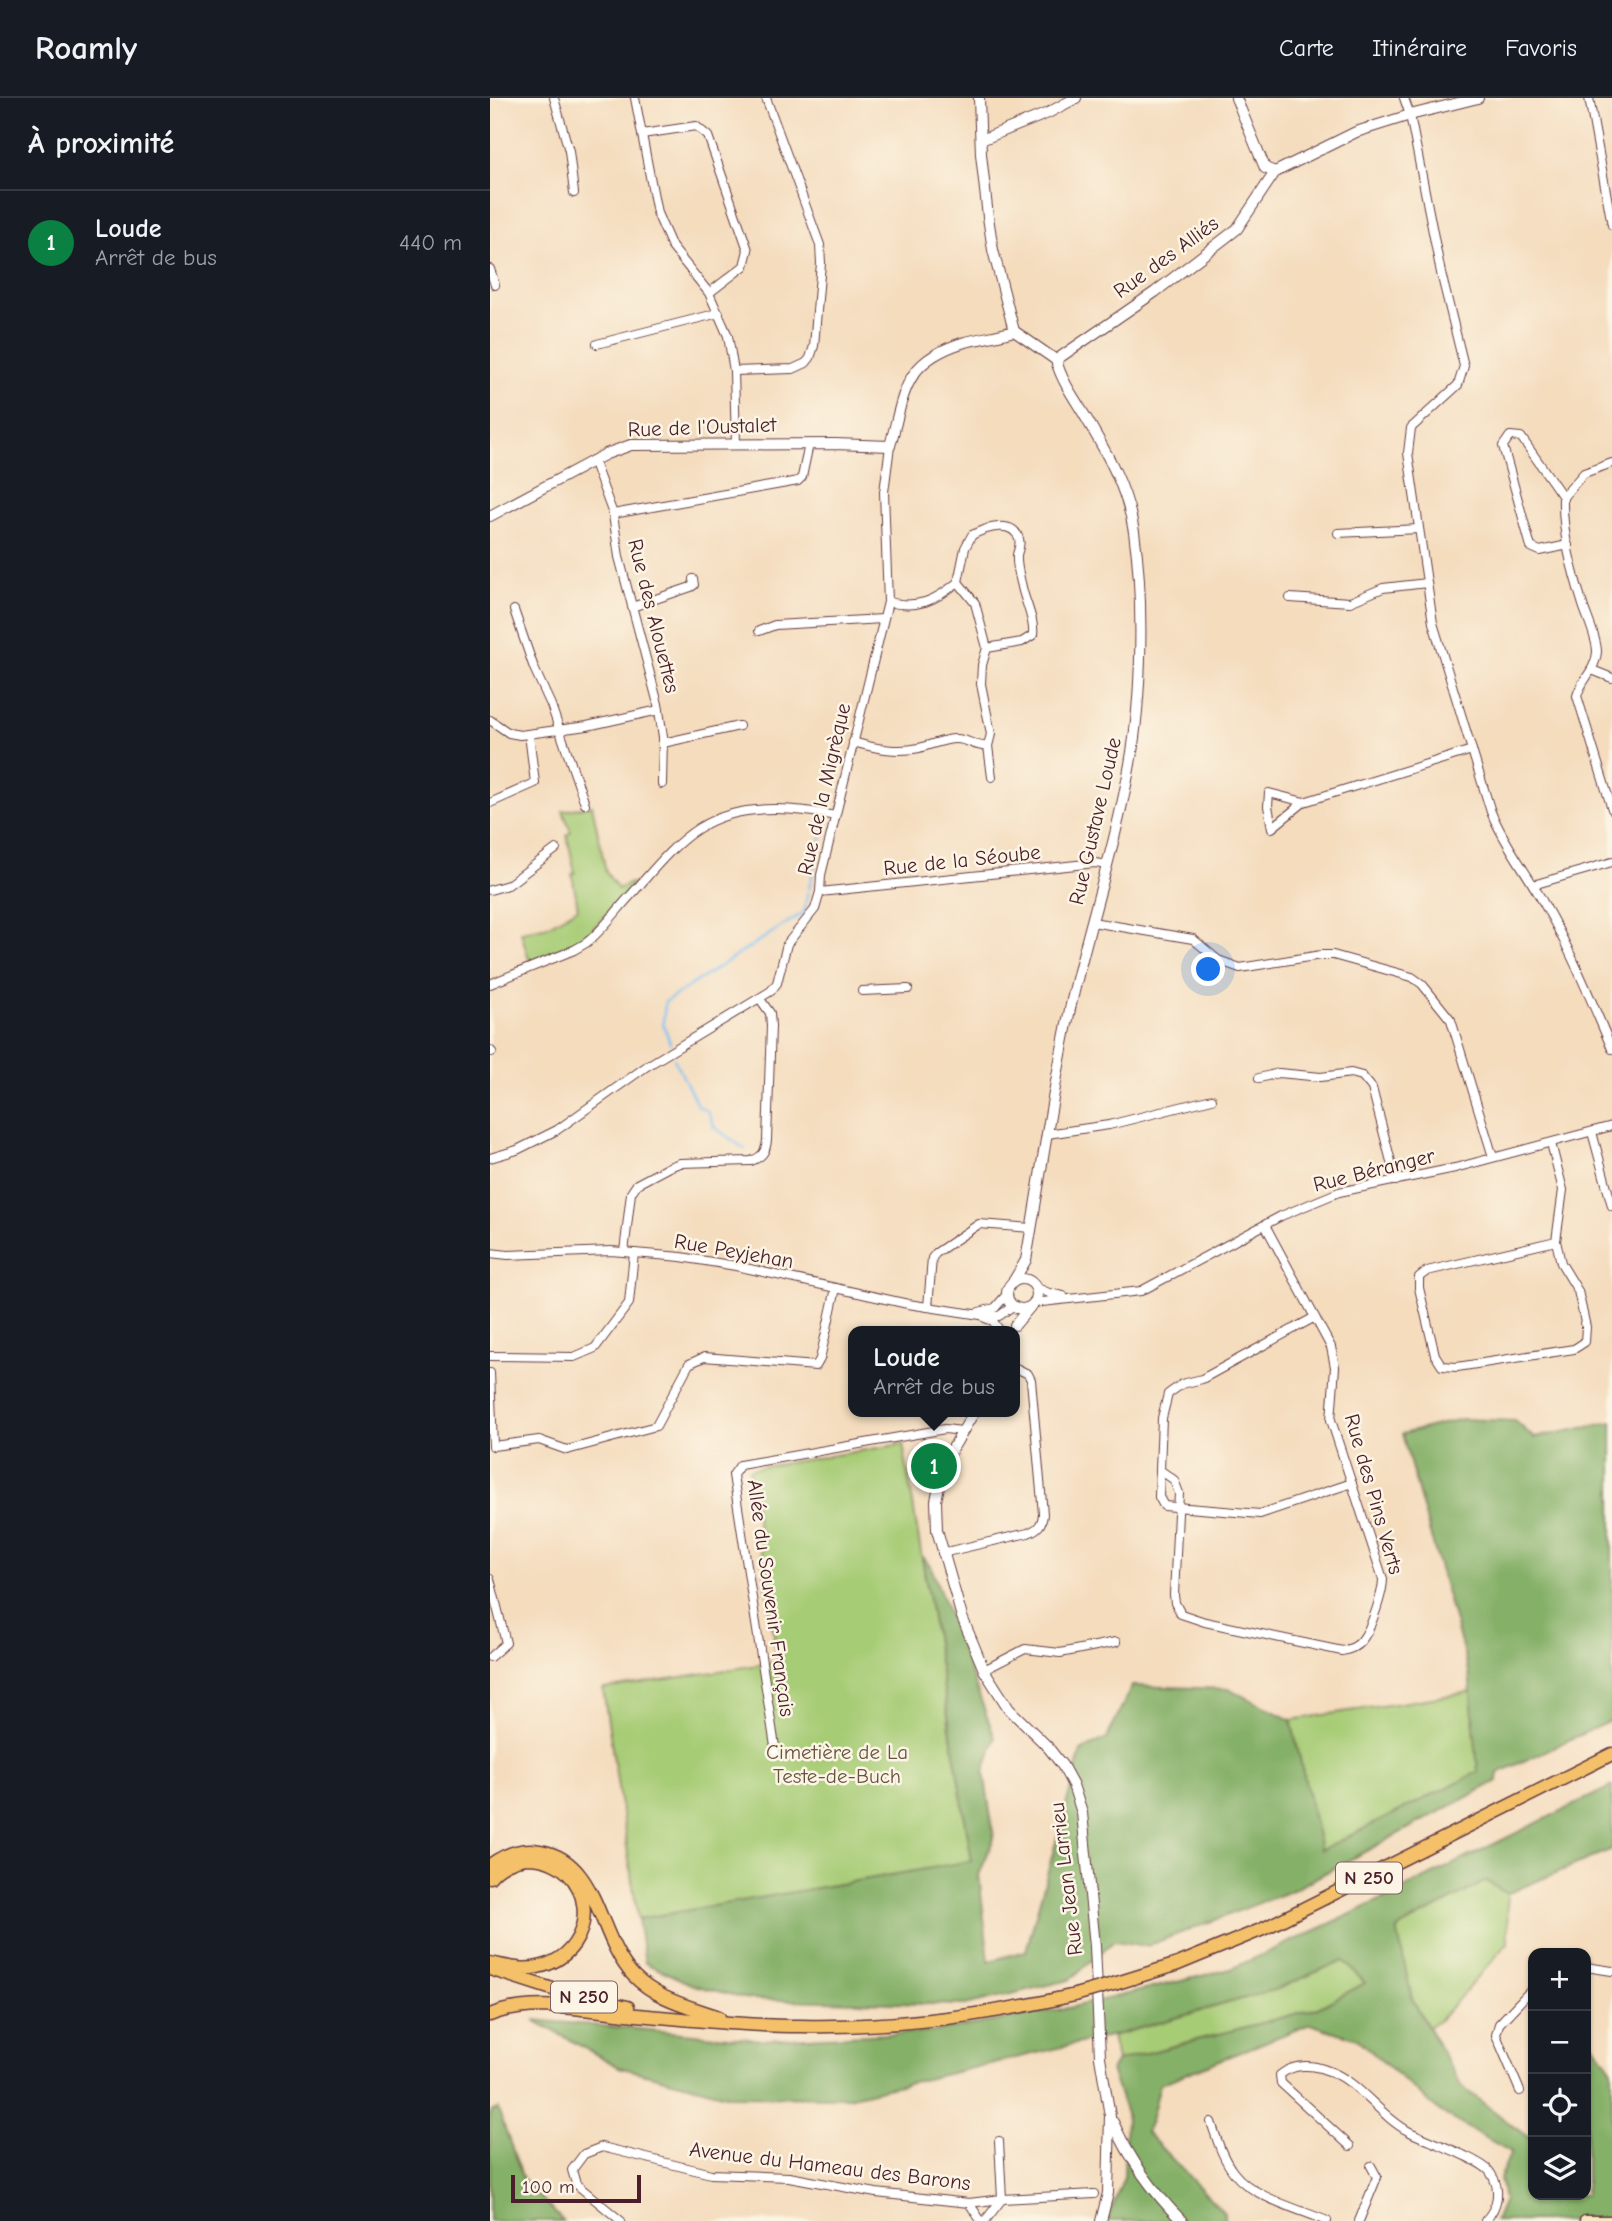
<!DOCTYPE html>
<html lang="fr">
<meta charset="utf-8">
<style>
body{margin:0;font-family:"Comic Neue",sans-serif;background:#242831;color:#f1f3f6}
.controls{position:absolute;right:21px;bottom:21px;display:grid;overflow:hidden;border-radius:14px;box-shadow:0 2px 5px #0004}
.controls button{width:63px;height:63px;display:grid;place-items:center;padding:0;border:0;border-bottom:2px solid #363941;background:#171b24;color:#f1f3f6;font:35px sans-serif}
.scale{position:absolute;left:21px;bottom:18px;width:130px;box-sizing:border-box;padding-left:7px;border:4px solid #4a1f2b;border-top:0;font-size:19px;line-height:24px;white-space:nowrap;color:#4a1f2b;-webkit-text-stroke:5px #fcf5e5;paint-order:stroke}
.you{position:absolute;left:719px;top:872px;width:24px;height:24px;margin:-18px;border:5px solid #fff;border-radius:50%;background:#1a73e8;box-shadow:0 0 0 10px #1a73e833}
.badge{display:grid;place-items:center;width:46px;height:46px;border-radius:50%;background:#0b8043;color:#fff;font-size:23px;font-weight:700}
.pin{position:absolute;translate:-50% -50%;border:4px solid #fff;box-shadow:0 2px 7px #0006}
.popup{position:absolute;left:358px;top:1228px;width:172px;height:91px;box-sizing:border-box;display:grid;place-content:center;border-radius:14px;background:#171b24;filter:drop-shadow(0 2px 5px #0005);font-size:23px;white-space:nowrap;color:#9ea1a6}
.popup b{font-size:26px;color:#f1f3f6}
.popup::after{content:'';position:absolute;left:50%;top:100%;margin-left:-14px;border:14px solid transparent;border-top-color:#171b24}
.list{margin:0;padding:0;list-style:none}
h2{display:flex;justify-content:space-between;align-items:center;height:91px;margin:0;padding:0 28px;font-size:30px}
h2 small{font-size:23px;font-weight:400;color:#9ea1a6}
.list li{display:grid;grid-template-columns:46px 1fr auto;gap:21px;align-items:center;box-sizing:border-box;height:105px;padding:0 28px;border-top:2px solid #363941}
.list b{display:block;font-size:26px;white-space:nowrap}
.list p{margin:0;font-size:23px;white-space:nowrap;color:#9ea1a6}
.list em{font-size:23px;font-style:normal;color:#9ea1a6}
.icon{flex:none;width:38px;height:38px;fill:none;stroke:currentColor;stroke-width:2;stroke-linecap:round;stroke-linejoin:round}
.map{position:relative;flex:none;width:1122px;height:2123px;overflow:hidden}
header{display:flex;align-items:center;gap:42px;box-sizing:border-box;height:98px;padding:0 35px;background:#171b24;border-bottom:2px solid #363941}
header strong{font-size:33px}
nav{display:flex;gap:38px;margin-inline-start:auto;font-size:24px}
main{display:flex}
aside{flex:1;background:#171b24}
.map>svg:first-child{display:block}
</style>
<header>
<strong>Roamly</strong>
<nav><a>Carte</a><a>Itinéraire</a><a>Favoris</a></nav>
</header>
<main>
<aside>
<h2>À proximité<small></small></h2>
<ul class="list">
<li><span class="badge">1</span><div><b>Loude</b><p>Arrêt de bus</p></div><em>440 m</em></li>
</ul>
</aside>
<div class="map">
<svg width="1122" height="2123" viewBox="0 0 1122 2123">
<rect width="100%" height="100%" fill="#fcf5e5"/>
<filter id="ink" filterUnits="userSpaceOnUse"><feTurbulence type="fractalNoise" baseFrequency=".0143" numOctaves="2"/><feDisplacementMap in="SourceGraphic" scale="14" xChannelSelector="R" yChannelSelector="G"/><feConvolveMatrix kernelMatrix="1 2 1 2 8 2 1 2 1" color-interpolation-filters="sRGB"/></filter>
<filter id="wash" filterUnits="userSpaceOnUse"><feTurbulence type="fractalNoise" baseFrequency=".00686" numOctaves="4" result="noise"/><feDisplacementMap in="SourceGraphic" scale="28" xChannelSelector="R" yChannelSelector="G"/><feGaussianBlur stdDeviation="1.57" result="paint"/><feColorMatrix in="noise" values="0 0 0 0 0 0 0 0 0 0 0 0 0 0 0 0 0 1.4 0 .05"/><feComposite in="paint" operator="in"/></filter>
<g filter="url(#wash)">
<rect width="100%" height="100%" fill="#f4dcbd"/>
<g fill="#a7cc76" stroke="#787650" stroke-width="2">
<polygon points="102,707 116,774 128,791 141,785 144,787 95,839 40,865 31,834 57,828 88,810 82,776 85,775 77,737 81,734 73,713"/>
<polygon points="413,1346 482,1763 148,1821 113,1591 288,1564 259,1371"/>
<polygon points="981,1594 989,1674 831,1753 801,1622"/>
<polygon points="996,1783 1017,1796 1018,1845 949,1923 938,1929 922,1901 906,1831"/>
<polygon points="853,1862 876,1885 828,1910 627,1963 622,1938 790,1890"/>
</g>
<g fill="#85b067" stroke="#686849" stroke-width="2">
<polygon points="972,1321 1025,1323 1044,1340 1122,1324 1122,1622 1008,1675 1007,1683 803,1792 657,1848 624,1843 579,1882 475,1907 259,1901 203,1887 155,1865 148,1821 482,1763 432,1459 441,1469 505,1640 494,1674 504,1740 489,1777 499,1863 536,1853 591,1653 617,1640 642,1588 739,1591 801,1622 831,1752 988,1674 979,1574 912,1336"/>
<polygon points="1122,1688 1122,1751 1017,1796 996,1783 907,1831 922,1901 971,1988 1039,2040 1043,2039 1043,2097 1096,2097 1096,1935 1122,1972 1122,2123 1005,2123 1014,2102 1010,2080 1021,2054 951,2015 867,1941 820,1926 670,1986 661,2023 656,2034 734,2115 734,2123 617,2123 634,2079 636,2016 621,1972 627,1963 828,1910 875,1885 853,1862 790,1890 633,1935 358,1999 240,1998 129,1969 44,1922 272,1942 443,1934 583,1909 741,1871 872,1811"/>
<polygon points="8,2011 33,2081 73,2123 0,2123 0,2017 2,2013"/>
</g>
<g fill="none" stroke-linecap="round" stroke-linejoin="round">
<g stroke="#7bbff1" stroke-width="2.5">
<polyline points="319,791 335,723"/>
<polyline points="180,945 173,925 175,904 314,814 318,794"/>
<polyline points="184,961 208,1008 218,1013 224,1029 255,1051"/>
</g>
</g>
</g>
<g filter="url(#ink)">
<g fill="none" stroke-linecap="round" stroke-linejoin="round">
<defs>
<g id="minor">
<polyline points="64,0 79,53 84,95"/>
<polyline points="145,0 167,115 182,149 219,195 238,238 244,273 246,346"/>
<path d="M 914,0 L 920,17 L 951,175 L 974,268 L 968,287 L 921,330 L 918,355 L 943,525 L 1001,714 C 1015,747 1036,773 1053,804 C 1080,850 1101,902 1122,951"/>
<polyline points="1099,0 1122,127"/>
<polyline points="152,36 206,28 218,38 258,152 254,168 219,195"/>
<polyline points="0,171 5,187"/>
<polyline points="107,246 229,215"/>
<polyline points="244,273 303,271 316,265 320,260 324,248 331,165 330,147 276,0"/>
<polyline points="103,362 123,416 129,459 168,606 173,639 172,686"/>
<path d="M 1122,365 L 1094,375 L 1073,399 C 1072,436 1082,472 1093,507 C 1097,520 1107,540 1107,554 C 1106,572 1091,582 1087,598 L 1122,711"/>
<polyline points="1073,399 1031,339 1020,338 1013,348 1041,449 1050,453 1078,447"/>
<polyline points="123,416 308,383 312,379 319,346"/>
<polyline points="848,435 929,431"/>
<path d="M 468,484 L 475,450 L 482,437 C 496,430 523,421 529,441 C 531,448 528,451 527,457 C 526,467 530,480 532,489 C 535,504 545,522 543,537 L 532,544 L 497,550"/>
<polyline points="800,500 860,504 893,490 937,485"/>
<path d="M 398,504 C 428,511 445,503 468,484 L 485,505 L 497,550 L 492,567 L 491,586 L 501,636 L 498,648 L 502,679"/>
<polyline points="142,509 201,489 204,487 203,481"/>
<polyline points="24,512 44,570 61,607 95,706"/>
<polyline points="269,533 285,527 393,521"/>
<polyline points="1102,572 1122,580"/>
<polyline points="0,622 19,635 30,637 97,628 169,612"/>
<path d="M 363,644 C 384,650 407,655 429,650 C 442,647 453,641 466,641 C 478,641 487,650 498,648"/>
<polyline points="173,645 249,628"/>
<polyline points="814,704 782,730 778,708 779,695 814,704 982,652"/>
<polyline points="0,705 45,685 39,636"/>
<polyline points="1043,787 1122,764"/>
<polyline points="0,792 18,787 66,751"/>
<polyline points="330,794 605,765 618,767"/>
<polyline points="602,824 703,841 728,862 750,870 831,857 843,857 922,879 932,886 961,922 1003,1059"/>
<path d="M 0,886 L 84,852 L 96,845 C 113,832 126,813 140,798 C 161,775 182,747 209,730 C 248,705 303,709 345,718"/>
<polyline points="372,893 418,891"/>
<polyline points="0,952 2,954"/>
<polyline points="769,980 789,975 831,979 861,975 872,978 882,990 906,1083"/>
<polyline points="1102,1034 1122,1108"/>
<polyline points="557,1036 619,1027 722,1001"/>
<polyline points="1061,1045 1073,1092 1066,1143 1071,1165 1088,1193 1096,1229 1095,1244 1084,1251 967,1269 952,1268 945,1257 929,1190 929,1179 937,1173 1066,1143"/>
<polyline points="0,1060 27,1052 67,1032 157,968 281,893 287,885 297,846 325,811 330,794 331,777 398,504 394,394 400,348"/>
<path d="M 775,1127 L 841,1249 L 845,1269 L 841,1322 L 893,1481 C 893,1495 881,1531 872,1542 C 867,1549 860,1551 852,1553 L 715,1524 L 691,1516 L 685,1505 L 684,1497 L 689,1395 L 684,1382 L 670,1372 L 672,1320 L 678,1296 L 692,1286 L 712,1281 L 825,1219"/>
<path d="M 134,1154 L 141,1095 L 147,1086 L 179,1069 L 190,1065 L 261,1063 C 272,1059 276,1054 277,1042 L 281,928 L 280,915 L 270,901"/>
<polyline points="0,1155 18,1157 121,1153 191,1159 246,1168 418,1206 497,1218 509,1218 523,1208"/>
<polyline points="545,1189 559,1195 573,1198"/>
<polyline points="543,1205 651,1193 791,1118 849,1094 965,1070 1122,1028"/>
<polyline points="438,1209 442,1160 446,1155 489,1126 542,1130"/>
<polyline points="489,1214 505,1210 517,1196"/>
<polyline points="495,1220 503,1223 510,1233"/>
<polyline points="0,1258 84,1259 105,1250 139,1205 144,1155"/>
<polyline points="0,1275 3,1348 49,1342 77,1352 166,1328 199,1266 214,1259 326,1268 330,1261 346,1190"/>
<polyline points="670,1372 669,1399 674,1408 770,1416 862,1385"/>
<path d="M 452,1455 L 538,1435 C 548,1431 552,1427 553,1416 L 541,1282 L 538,1276 L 524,1269"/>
<polyline points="0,1481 16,1545 0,1559"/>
<polyline points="494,1572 535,1551 570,1555 626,1544"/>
<polyline points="286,1655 243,1377 250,1367 455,1331 472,1333"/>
<polyline points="1096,1869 1122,1873"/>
<polyline points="1030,1993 1006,1937 1009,1926 1043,1890"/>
<path d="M 721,2024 C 727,2041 732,2060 744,2075 C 762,2099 809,2111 837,2123"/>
<polyline points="509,2043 512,2101"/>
<path d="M 860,2048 L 791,1985 L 790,1977 C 803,1966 821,1966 836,1972 C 869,1982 888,2017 918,2033 C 935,2042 991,2061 1000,2074 C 1012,2091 1008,2109 995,2123"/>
<polyline points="479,2105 491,2123"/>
<polyline points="131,2123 86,2086 82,2072 94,2056 112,2049 221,2076 299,2079 386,2095 479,2105 512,2101 604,2096"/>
<polyline points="495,2123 512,2101"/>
<polyline points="869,2123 887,2079 881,2068"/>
</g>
<g id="tertiary">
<polyline points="489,0 491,56 498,119 503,152 524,233 566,262"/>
<polyline points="746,0 775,70 785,74"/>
<polyline points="491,42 558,15 586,0"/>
<polyline points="566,262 665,194 747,131 785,74 866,34 920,17 988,0"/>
<path d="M 0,418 L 116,356 L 141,347 L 345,346 L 400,348 C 415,293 413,263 475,244 C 491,240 508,238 524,233"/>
<circle cx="532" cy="1196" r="15"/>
<path d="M 523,1184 L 536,1162 C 551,1076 563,988 582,902 C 600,823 626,746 640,666 C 652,599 654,501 644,434 C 637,388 615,352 592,313 C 582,297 571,281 566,262"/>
<polyline points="525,1227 540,1209"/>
<polyline points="484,1314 453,1367 446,1403 447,1432 472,1519 494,1572 519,1611 557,1648 572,1667 583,1687 592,1715 605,1848 610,1959 620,2018 618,2095 611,2123"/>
<path d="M 623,2024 C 640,2062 662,2093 692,2123"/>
</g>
<polyline id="secondary" points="1095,2123 1122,2123"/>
<g id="primary">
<path d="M 0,1767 C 15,1756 31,1749 50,1753 C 110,1763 107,1839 143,1877 C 166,1901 198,1908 229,1919"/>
<path d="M 0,1779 C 9,1768 24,1761 37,1760 C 106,1760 115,1854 48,1869 C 32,1873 16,1868 0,1865"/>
<polyline points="0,1871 75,1895 138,1909"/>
<polyline points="627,1885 688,1866 773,1831 1122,1656"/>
<path d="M 0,1917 C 42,1900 93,1912 137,1916 C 195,1921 253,1928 311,1928 C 404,1930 495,1918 585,1897"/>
</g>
</defs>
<use href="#minor" stroke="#643b41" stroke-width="10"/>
<use href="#tertiary" stroke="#643b41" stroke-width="12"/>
<use href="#secondary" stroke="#643b41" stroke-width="13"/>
<use href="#primary" stroke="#643b41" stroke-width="15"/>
<use href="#minor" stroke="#fff" stroke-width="8"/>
<use href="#tertiary" stroke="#fff" stroke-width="10"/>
<use href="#secondary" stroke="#fbe6c4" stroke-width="10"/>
<use href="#primary" stroke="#f4c16b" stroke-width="12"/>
<defs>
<polyline id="primary-bridge" points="585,1897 627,1885"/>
</defs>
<use href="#primary-bridge" stroke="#643b41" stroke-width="15" stroke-linecap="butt"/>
<use href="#primary-bridge" stroke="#f4c16b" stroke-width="12"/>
</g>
</g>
<g text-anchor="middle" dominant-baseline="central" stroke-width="5" stroke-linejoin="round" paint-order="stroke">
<g fill="#fcf5e5" stroke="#7f5f63" stroke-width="2">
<rect x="846" y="1764.5" width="66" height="31" rx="5"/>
<rect x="61" y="1883.5" width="66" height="31" rx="5"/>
</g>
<g font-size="19" font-weight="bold" fill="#4a1f2b">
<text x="879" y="1780">N 250</text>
<text x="94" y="1899">N 250</text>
</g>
<g font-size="21" fill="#4a1f2b" stroke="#fcf5e5">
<text transform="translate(676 159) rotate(-36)">Rue des Alliés</text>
<text transform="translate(212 329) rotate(-2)">Rue de l'Oustalet</text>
<text transform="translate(164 518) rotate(76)">Rue des Alouettes</text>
<text transform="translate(334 691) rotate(-77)">Rue de la Migrèque</text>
<text transform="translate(605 723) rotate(-77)">Rue Gustave Loude</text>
<text transform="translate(472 762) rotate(-6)">Rue de la Séoube</text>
<text transform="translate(884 1072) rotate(-14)">Rue Béranger</text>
<text transform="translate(244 1153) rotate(10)">Rue Peyjehan</text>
<text transform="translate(884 1396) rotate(74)">Rue des Pins Verts</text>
<text transform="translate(281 1500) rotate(82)">Allée du Souvenir Français</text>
<text transform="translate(576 1781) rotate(-97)">Rue Jean Larrieu</text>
<text transform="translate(340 2068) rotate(7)">Avenue du Hameau des Barons</text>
</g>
<g font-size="21" fill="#665342" stroke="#fcf5e5">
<text x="347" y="1654">Cimetière de La<tspan x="347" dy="24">Teste-de-Buch</tspan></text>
</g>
</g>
</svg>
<div class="controls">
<button>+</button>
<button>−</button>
<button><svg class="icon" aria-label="locate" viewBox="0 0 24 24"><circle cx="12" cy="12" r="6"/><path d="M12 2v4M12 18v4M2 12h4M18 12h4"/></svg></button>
<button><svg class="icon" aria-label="layers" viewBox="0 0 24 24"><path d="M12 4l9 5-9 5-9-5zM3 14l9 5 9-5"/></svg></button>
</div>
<div class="scale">100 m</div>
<div class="you"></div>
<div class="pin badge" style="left:444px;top:1368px">1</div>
<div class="popup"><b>Loude</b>Arrêt de bus</div>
</div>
</main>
